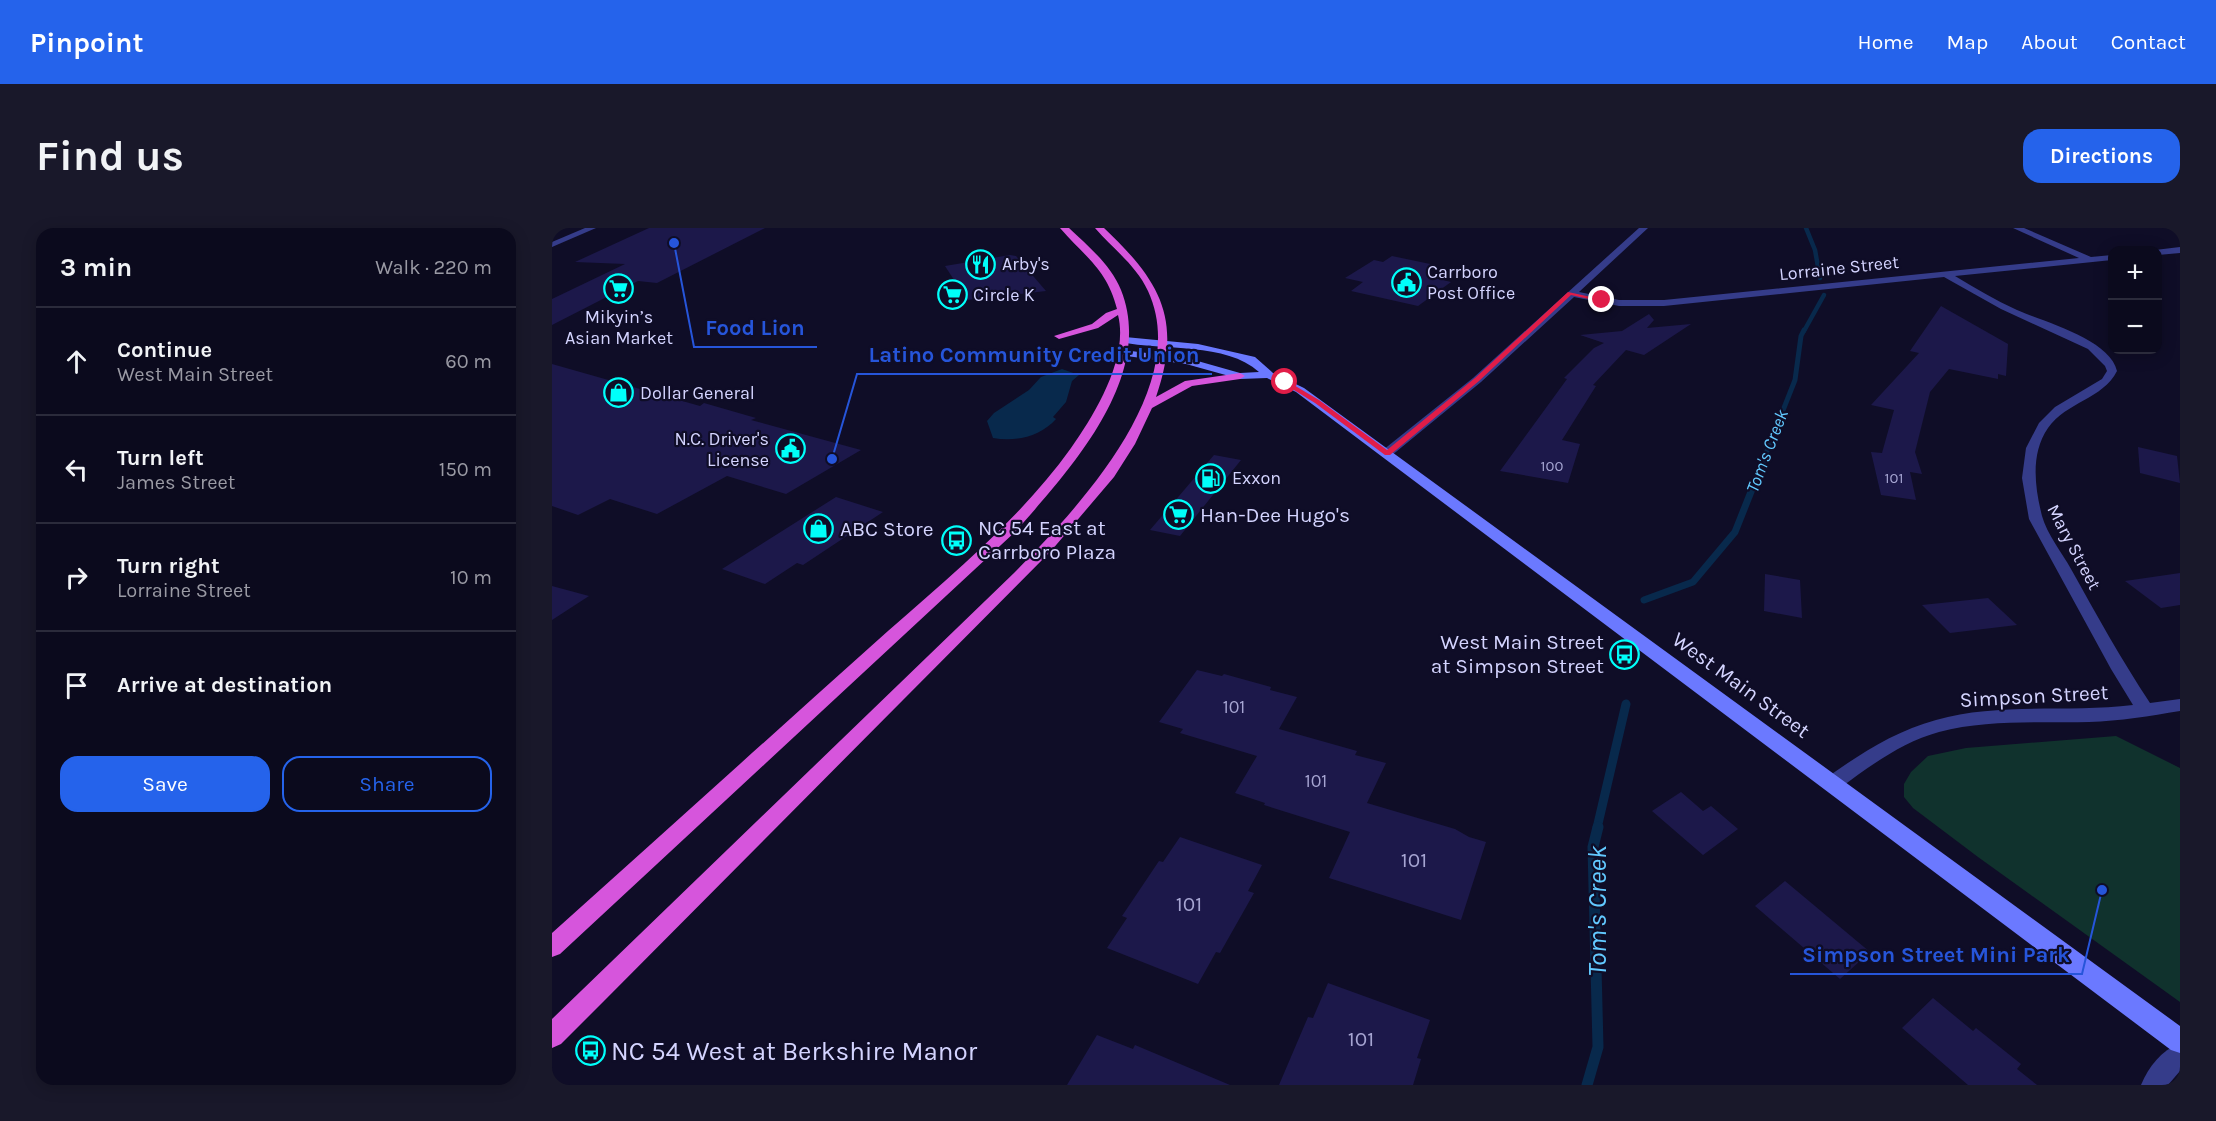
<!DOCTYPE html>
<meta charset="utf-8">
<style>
body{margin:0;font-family:Karla,sans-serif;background:#19182a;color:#f1f3f6}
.controls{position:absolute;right:18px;top:18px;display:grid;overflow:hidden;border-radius:12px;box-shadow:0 3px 15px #0003}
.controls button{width:54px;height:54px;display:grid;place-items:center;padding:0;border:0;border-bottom:2px solid #2b2b3b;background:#0b0a1d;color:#f1f3f6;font:30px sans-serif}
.stop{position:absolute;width:18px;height:18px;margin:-14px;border:4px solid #e11d48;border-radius:50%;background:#fff}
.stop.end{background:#e11d48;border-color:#fff;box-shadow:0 2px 6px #0008}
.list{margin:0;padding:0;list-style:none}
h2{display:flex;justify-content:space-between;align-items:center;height:78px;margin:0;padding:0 24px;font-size:26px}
h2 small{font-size:20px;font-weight:400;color:#9a9aa4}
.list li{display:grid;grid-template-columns:39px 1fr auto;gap:18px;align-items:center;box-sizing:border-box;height:108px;padding:0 24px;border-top:2px solid #2b2b3b}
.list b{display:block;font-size:22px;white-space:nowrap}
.list p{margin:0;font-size:20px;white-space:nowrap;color:#9a9aa4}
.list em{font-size:20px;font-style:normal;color:#9a9aa4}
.actions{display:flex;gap:12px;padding:18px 24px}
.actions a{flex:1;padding:14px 0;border:2px solid #2563eb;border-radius:18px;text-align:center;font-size:21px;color:#2563eb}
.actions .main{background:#2563eb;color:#fff}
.icon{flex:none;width:33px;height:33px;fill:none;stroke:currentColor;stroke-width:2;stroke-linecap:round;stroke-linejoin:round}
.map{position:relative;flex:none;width:1628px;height:857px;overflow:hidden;border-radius:18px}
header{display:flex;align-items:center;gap:36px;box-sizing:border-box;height:84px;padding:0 30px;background:#2563eb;color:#fff}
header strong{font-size:28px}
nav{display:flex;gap:33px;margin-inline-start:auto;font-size:21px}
.intro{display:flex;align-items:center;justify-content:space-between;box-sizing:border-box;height:144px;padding:0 36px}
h1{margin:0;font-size:42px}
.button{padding:15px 27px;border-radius:18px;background:#2563eb;color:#fff;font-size:21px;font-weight:700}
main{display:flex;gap:36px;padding:0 36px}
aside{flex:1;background:#0b0a1d;border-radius:18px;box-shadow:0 3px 15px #0003}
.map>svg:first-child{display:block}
</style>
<header>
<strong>Pinpoint</strong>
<nav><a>Home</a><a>Map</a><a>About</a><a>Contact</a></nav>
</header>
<div class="intro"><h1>Find us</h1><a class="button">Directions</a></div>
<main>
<aside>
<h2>3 min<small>Walk · 220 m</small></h2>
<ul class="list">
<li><svg class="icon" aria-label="ahead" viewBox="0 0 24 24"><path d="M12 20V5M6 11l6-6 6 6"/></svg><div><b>Continue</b><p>West Main Street</p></div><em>60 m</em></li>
<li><svg class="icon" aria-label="left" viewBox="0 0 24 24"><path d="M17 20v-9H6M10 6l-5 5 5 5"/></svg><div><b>Turn left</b><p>James Street</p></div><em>150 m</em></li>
<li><svg class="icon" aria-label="right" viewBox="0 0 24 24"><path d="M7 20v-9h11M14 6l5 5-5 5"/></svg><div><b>Turn right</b><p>Lorraine Street</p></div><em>10 m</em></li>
<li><svg class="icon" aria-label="arrive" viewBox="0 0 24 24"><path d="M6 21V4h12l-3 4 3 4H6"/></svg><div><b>Arrive at destination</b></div></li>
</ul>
<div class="actions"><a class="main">Save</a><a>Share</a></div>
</aside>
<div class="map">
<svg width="1628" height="857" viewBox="0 0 1628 857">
<rect width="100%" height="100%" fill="#0f0d27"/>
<polygon fill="#10322d" points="1564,508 1628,540 1628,774 1426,629 1361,580 1352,569 1352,556 1359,544 1376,528 1414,520"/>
<path fill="#08294c" d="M 510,141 L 527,147 L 520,153 L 514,174 L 501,189 L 504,191 C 488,209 463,214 441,210 L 435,193 L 442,185 L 477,162 L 489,149 Z"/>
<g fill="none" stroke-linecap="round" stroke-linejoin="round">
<g stroke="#08294c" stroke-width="4.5">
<polyline points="1254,0 1263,22 1268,50"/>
<polyline points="1252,103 1272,67"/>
</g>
<polyline stroke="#08294c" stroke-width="5" points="1211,233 1243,152 1249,108 1252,102"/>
<polyline stroke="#08294c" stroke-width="7" points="1092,372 1141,354 1183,304 1212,231"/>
<polyline stroke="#08294c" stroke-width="9" points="1045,600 1074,476"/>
<polyline stroke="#08294c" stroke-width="11" points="1035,857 1046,819 1041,619 1046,599"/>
</g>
<g fill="#1c184a">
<polygon points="97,0 213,0 105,55 86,53 0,97 0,71 73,36 23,34"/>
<polygon points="458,27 464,28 494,63 415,72 393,38"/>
<polygon points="840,28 883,37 874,43 880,44 874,48 899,54 866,78 799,63 811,54 793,50 822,32 831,34"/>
<polygon points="1389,78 1456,116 1454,148 1446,146 1446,151 1397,141 1378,164 1363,224 1370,246 1358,244 1364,272 1329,267 1319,224 1330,225 1342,182 1319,177 1367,125 1358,123"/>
<polygon points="1097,86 1102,92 1095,100 1139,96 1092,127 1074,122 1041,157 1044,158 1010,212 1028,216 1016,255 948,243 1015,151 1012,150 1042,120 1052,115 1028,107 1070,103"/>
<polygon points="0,136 148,178 152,175 204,190 199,192 309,222 234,266 175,248 105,286 58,271 26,287 0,278"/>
<polygon points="1586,219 1625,228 1628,255 1588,245"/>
<polygon points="662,227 689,232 628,308 598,302"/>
<polygon points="284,269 331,284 251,337 245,335 213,356 170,341"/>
<polygon points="1628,345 1628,377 1609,380 1573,353"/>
<polygon points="1213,346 1248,352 1250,390 1212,383"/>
<polygon points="0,358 37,368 0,392"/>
<polygon points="1436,370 1465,397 1398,405 1370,377"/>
<polygon points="645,442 670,448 672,446 719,459 718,462 745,469 727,501 805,523 803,527 834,535 815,575 903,601 917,609 934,614 909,692 777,650 798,604 712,577 713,575 683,565 705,528 628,505 631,501 607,494"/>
<polygon points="1129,564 1151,583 1159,578 1186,601 1151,627 1100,583"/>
<polygon points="628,609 710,637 696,663 702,665 668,725 664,724 646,756 555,720 575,690 570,688 607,633 611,634"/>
<polygon points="1233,653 1318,724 1288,751 1203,678"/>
<polygon points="776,755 878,792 865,830 869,831 861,857 727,857 756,789 761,790"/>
<polygon points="1381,770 1421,803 1424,800 1469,836 1465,841 1485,857 1416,857 1350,800"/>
<polygon points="545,807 581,821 583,817 678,857 515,857"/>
</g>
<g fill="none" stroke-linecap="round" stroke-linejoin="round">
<g fill="#353c8a" fill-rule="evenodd">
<path d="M 1087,0 L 1096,0 L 1027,64 L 1067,72 L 1112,72 L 1527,30 L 1461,0 L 1472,0 L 1539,29 L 1560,27 L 1560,32 L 1403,48 C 1423,60 1443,72 1465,82 C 1492,94 1558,111 1565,143 C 1551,171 1514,174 1496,200 C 1478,226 1483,260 1490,288 C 1495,306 1510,325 1519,341 C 1544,386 1569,431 1598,475 L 1628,471 L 1628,483 C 1598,488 1568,493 1537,494 C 1487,495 1435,491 1387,504 C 1350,514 1318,538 1288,560 L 1281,562 L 1274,560 L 1271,555 L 1274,550 C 1308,526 1343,503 1384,492 C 1447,474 1516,485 1581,477 L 1559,441 L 1477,291 L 1470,250 L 1474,220 L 1487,195 L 1503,179 L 1550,151 L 1555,143 L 1553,138 L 1536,121 L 1449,81 L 1392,49 L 1112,78 L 1067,78 L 1022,69 L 929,154 L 839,228 L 831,228 L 829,225 L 831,222 L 921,150 Z"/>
<polygon points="1628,19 1628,25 1606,27 1606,22 1603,22"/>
<path d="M 1628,815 L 1628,843 L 1616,857 L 1589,857 C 1597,838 1609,823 1628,815 Z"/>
</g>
<polygon fill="#353c8a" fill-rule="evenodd" points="33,0 44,0 0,19 0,14"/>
<path fill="#6b79ff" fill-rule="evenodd" d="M 573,109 L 646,116 L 703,129 L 721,145 L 752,160 L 1628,798 L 1628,825 L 1619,822 L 744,164 L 715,150 L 688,151 L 634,136 L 567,127 L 567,123 L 571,122 L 635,130 L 688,145 L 707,144 C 674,114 611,123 569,114 L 568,112 Z"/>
<g fill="#d655dc" fill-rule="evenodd">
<path d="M 508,0 L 517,0 C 536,18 559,37 569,62 C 604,149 517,243 463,304 L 8,726 L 0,729 L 0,705 C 106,610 211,515 317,420 C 387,357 464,297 519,220 C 543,186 577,130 566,87 L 546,100 L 507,111 L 502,108 L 540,96 L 554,85 L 565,81 C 555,41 533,29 508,0 Z"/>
<path d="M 543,0 L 552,0 C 608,53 631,91 604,169 L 633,153 L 688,145 L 693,148 L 688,151 L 640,158 L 600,180 L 583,216 L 562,249 L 499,323 L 51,774 L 9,816 L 0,820 L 0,791 L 462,345 C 524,282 641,160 596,63 C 584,37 561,21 543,0 Z"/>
</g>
</g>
<polygon fill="#e11d48" points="1016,64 1053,72 1050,74 1019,67 927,153 838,227 833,227 763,175 729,154 735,153 767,172 835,222 923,150"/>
<defs>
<symbol id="restaurant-ring" viewBox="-11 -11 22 22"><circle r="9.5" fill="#0f0d27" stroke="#00fffa" stroke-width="1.5"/><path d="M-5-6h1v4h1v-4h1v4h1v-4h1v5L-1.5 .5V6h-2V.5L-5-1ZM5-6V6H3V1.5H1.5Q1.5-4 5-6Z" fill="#00fffa"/></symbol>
<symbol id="civic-ring" viewBox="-11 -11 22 22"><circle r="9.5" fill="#0f0d27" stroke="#00fffa" stroke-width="1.5"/><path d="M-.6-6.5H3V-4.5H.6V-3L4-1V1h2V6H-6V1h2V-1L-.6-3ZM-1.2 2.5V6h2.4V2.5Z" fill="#00fffa"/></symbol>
<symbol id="supermarket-ring" viewBox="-11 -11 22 22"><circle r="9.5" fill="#0f0d27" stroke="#00fffa" stroke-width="1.5"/><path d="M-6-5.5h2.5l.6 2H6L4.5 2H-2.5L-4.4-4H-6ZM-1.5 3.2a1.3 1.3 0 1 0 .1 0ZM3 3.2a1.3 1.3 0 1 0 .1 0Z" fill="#00fffa"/></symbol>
<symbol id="shop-ring" viewBox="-11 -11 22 22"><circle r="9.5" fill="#0f0d27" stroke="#00fffa" stroke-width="1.5"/><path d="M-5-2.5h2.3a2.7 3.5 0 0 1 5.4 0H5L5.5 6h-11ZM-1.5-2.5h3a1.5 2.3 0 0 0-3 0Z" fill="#00fffa"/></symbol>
<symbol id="fuel-ring" viewBox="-11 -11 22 22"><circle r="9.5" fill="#0f0d27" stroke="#00fffa" stroke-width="1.5"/><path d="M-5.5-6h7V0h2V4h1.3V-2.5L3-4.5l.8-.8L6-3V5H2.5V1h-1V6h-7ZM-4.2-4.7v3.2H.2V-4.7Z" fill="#00fffa"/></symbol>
<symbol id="bus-ring" viewBox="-11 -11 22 22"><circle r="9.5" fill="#0f0d27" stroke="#00fffa" stroke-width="1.5"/><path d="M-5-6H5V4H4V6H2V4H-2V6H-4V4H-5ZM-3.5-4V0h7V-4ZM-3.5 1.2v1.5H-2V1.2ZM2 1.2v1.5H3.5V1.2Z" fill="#00fffa"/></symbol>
</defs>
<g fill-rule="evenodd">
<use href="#restaurant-ring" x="412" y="20" width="33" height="33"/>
<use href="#civic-ring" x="838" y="38" width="33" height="33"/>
<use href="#supermarket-ring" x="50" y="44" width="33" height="33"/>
<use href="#supermarket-ring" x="384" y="50" width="33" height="33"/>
<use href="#shop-ring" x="50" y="148" width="33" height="33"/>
<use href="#civic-ring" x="222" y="204" width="33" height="33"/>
<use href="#fuel-ring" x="642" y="234" width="33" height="33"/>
<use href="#supermarket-ring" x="610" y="270" width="33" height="33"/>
<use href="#shop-ring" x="250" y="284" width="33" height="33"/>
<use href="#bus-ring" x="388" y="296" width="33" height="33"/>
<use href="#bus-ring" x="1056" y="410" width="33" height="33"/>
<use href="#bus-ring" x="22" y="806" width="33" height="33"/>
</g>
<g text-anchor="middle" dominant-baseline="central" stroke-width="4.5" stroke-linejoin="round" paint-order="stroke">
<g font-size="15" fill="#a6a5d2">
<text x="1000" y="238">100</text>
<text x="1342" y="250">101</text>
</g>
<g font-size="18" fill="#d4d4ff" stroke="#0f0d27" text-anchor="start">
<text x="450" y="36">Arby's</text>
<text x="875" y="44">Carrboro<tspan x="875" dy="21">Post Office</tspan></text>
<text x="421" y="67">Circle K</text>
<text x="67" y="89" text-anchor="middle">Mikyin’s<tspan x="67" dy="21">Asian Market</tspan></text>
<text x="88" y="165">Dollar General</text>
<text x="217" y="211" text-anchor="end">N.C. Driver's<tspan x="217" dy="21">License</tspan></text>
<text x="680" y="250">Exxon</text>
</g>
<g font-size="18" fill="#d4d4ff" stroke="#0f0d27">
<text transform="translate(1287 40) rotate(-6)">Lorraine Street</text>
<text transform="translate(1522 319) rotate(62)">Mary Street</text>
</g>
<g font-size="18" font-style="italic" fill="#62c9ff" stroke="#0f0d27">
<text transform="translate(1215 223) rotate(-69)">Tom's Creek</text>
</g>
<g font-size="18" fill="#a6a5d2">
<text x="682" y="479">101</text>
<text x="764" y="553">101</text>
</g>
<g font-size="21" fill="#d4d4ff" stroke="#0f0d27" text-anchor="start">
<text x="648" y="287">Han-Dee Hugo's</text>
<text x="426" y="300">NC 54 East at<tspan x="426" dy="24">Carrboro Plaza</tspan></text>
<text x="288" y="301">ABC Store</text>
<text x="1052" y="414" text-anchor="end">West Main Street<tspan x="1052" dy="24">at Simpson Street</tspan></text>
</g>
<g font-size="21" fill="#d4d4ff" stroke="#0f0d27">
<text transform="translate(1189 457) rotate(36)">West Main Street</text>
<text transform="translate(1482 468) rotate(-3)">Simpson Street</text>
</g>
<g font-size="21" fill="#a6a5d2">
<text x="862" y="632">101</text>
<text x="637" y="676">101</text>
<text x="809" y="811">101</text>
</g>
<g font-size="26" fill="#d4d4ff" stroke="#0f0d27" text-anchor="start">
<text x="59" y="823">NC 54 West at Berkshire Manor</text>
</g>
<g font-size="27" font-style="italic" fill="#62c9ff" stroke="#0f0d27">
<text transform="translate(1045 683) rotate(-90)">Tom's Creek</text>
</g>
</g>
<path fill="none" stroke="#2655da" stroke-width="2" d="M122 15L142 119H265M280 231L305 146H660M1550 662L1530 746H1238"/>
<g fill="#2655da" stroke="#0f0d27" stroke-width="2">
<circle cx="122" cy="15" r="6"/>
<circle cx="280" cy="231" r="6"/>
<circle cx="1550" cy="662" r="6"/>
</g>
<g font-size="22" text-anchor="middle" font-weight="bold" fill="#2655da" stroke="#0f0d27" stroke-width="4.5" stroke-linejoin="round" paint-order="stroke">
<text x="203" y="107">Food Lion</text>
<text x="482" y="134">Latino Community Credit Union</text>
<text x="1384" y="734">Simpson Street Mini Park</text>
</g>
</svg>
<div class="controls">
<button>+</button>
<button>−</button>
</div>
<div class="stop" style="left:733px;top:154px"></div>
<div class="stop end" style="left:1050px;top:72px"></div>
</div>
</main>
